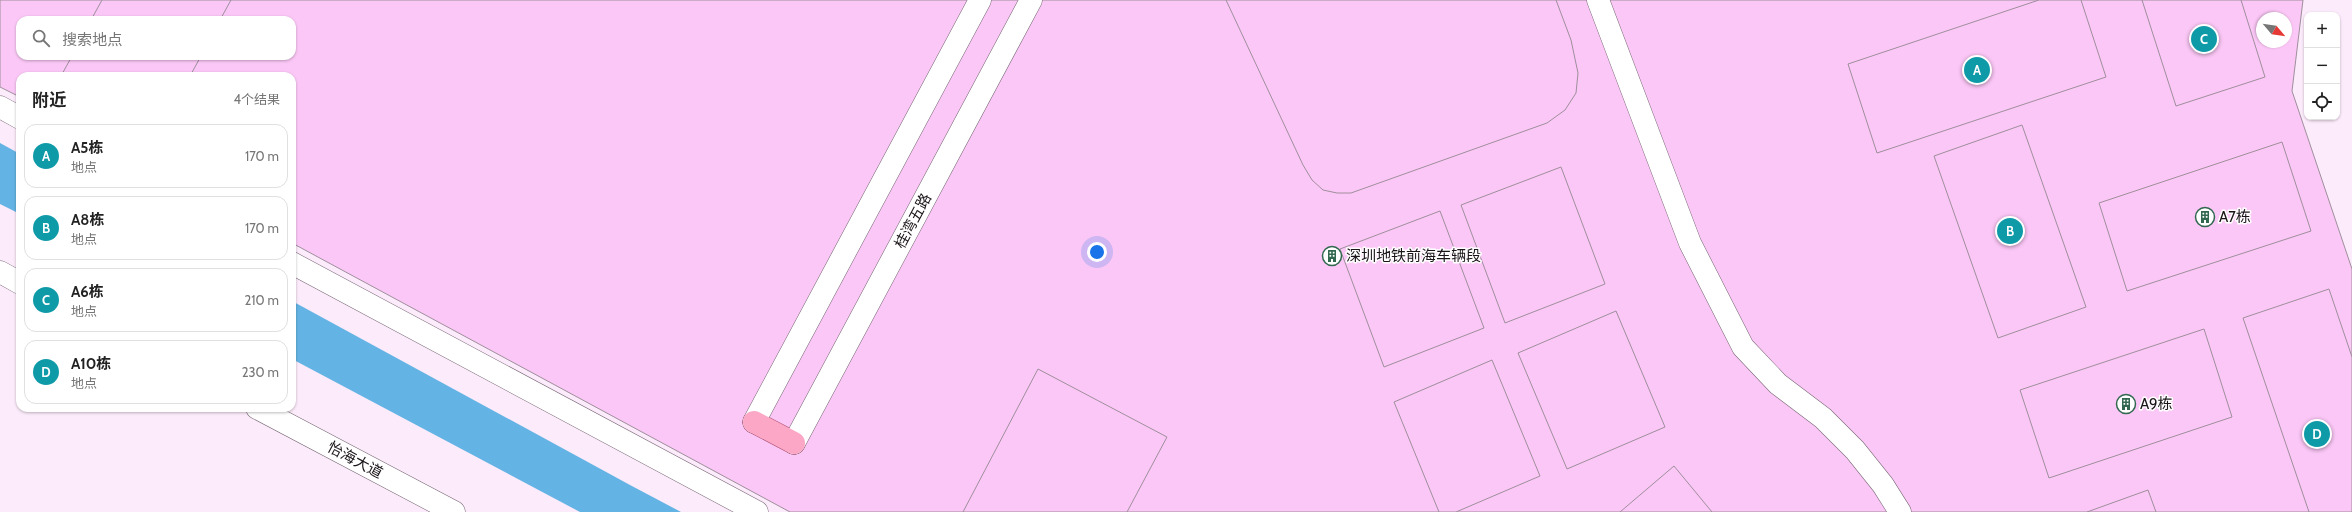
<!DOCTYPE html>
<html lang="zh">
<meta charset="utf-8">
<style>
body{margin:0;font-family:Cabin,"Noto Sans SC",sans-serif;background:#f6f6f6;color:#222}
.controls{position:absolute;right:12px;top:12px;display:grid;overflow:hidden;border-radius:8px;box-shadow:0 1px 3px #0004}
.controls button{width:36px;height:36px;display:grid;place-items:center;padding:0;border:0;border-bottom:1px solid #e0e0e0;background:#fff;color:#222;font:20px sans-serif}
.compass{position:absolute;left:2256px;top:12px;width:36px;height:36px;border-radius:50%;background:#fff;box-shadow:0 1px 3px #0004;rotate:119deg}
.you{position:absolute;left:1097px;top:252px;width:14px;height:14px;margin:-10px;border:3px solid #fff;border-radius:50%;background:#1a73e8;box-shadow:0 0 0 6px #1a73e833}
.badge{display:grid;place-items:center;width:26px;height:26px;border-radius:50%;background:#31684f;color:#fff;font-size:13px;font-weight:700}
.pin{position:absolute;translate:-50% -50%;border:2px solid #fff;box-shadow:0 1px 4px #0006}
.list{margin:0;padding:0;list-style:none}
h2{display:flex;justify-content:space-between;align-items:center;height:52px;margin:0;padding:0 16px;font-size:17px}
h2 small{font-size:13px;font-weight:400;color:#767676}
.list li{display:grid;grid-template-columns:26px 1fr auto;gap:12px;align-items:center;box-sizing:border-box;height:64px;margin:0 8px 8px;padding:0 8px;border:1px solid #e0e0e0;border-radius:12px}
.list b{display:block;font-size:15px;white-space:nowrap}
.list p{margin:0;font-size:13px;white-space:nowrap;color:#767676}
.list em{font-size:13px;font-style:normal;color:#767676}
.icon{flex:none;width:22px;height:22px;fill:none;stroke:currentColor;stroke-width:2;stroke-linecap:round;stroke-linejoin:round}
.map{position:relative;flex:none;width:2352px;height:512px;overflow:hidden}
.search{position:absolute;background:#fff;box-shadow:0 1px 3px #0004;left:16px;top:16px;width:280px;height:44px;display:flex;align-items:center;gap:10px;box-sizing:border-box;padding:0 14px;border-radius:12px;color:#767676;font-size:15px}
.panel{position:absolute;background:#fff;box-shadow:0 1px 3px #0004;left:16px;top:72px;width:280px;height:340px;border-radius:12px}
.map>svg:first-child{display:block}
</style>
<div class="map">
<svg width="2352" height="512" viewBox="0 0 2352 512">
<rect width="100%" height="100%" fill="#fcebfa"/>
<g fill="#63b3e4">
<polygon points="0,143 20,154 20,214 0,204"/>
<polygon points="292,301 630,485 681,512 580,512 292,359"/>
</g>
<g fill="#fbc7f6" stroke="#9e8f9c" fill-rule="evenodd">
<path d="M 0,0 L 2303,0 L 2292,91 L 2352,269 L 2352,512 L 790,512 L 292,243 L 292,76 L 20,76 L 20,97 L 0,87 ZM 2262,18 L 2286,18 L 2286,42 L 2262,42 ZM 20,20 L 292,20 L 292,56 L 20,56 Z"/>
<polygon points="102,0 231,0 220,20 91,20"/>
<polygon points="1226,0 1556,0 1571,40 1578,73 1576,93 1565,110 1547,123 1351,193 1337,193 1323,190 1312,180 1303,165"/>
<polygon points="2039,0 2081,0 2106,77 1877,153 1848,64"/>
<polygon points="2142,0 2241,0 2265,77 2176,106"/>
<polygon points="72,56 201,56 190,76 61,76"/>
<polygon points="2022,125 2086,307 1998,338 1934,156"/>
<polygon points="2282,142 2311,231 2127,291 2099,203"/>
<polygon points="1561,167 1605,284 1505,323 1461,205"/>
<polygon points="1440,211 1484,328 1384,367 1340,249"/>
<polygon points="2329,289 2352,357 2352,512 2309,512 2243,318"/>
<polygon points="1616,311 1665,427 1567,469 1518,353"/>
<polygon points="2204,329 2232,417 2049,478 2020,390"/>
<polygon points="1492,360 1540,476 1456,512 1439,512 1394,402"/>
<polygon points="1038,369 1167,437 1127,512 963,512"/>
<polygon points="1674,466 1712,512 1620,512"/>
<polygon points="2148,490 2156,512 2087,512"/>
</g>
<g fill="none" stroke-linecap="round" stroke-linejoin="round">
<defs>
<g id="minor">
<polyline points="1598,0 1690,243 1743,347 1778,384 1823,418 1855,450 1883,485 1900,512"/>
<polyline points="0,107 20,118"/>
<polyline points="292,263 757,512"/>
<polyline points="0,272 20,283"/>
<polyline points="257,408 454,512"/>
<polyline points="754,422 980,0"/>
<polyline points="794,443 1031,0"/>
</g>
<polyline id="major" points="754,422 794,443"/>
</defs>
<use href="#minor" stroke="#766774" stroke-width="23"/>
<use href="#major" stroke="#ab4e70" stroke-width="23"/>
<use href="#minor" stroke="#fff" stroke-width="22"/>
<use href="#major" stroke="#fba7c5" stroke-width="22"/>
</g>
<defs>
<symbol id="building-ring" viewBox="-11 -11 22 22"><circle r="9.5" fill="#fff" stroke="#31684f" stroke-width="1.5"/><path d="M-4-6H4V6H1V3H-1V6H-4ZM-2.5-4.3h1.7v1.8h-1.7ZM.8-4.3h1.7v1.8H.8ZM-2.5-1h1.7V.8h-1.7ZM.8-1h1.7V.8H.8Z" fill="#31684f"/></symbol>
</defs>
<g fill-rule="evenodd">
<use href="#building-ring" x="2194" y="206" width="22" height="22"/>
<use href="#building-ring" x="1321" y="245" width="22" height="22"/>
<use href="#building-ring" x="2115" y="393" width="22" height="22"/>
</g>
<g text-anchor="middle" dominant-baseline="central" stroke-width="3" stroke-linejoin="round" paint-order="stroke">
<g font-size="15" fill="#1b151a" stroke="#fff" text-anchor="start">
<text x="2219" y="217">A7栋</text>
<text x="1346" y="256">深圳地铁前海车辆段</text>
<text x="2140" y="404">A9栋</text>
</g>
<g font-size="15" fill="#1b151a" stroke="#fff">
<text transform="translate(913 221) rotate(-62)">桂湾五路</text>
<text transform="translate(355 460) rotate(28)">怡海大道</text>
</g>
</g>
</svg>
<div class="controls">
<button>+</button>
<button>−</button>
<button><svg class="icon" aria-label="locate" viewBox="0 0 24 24"><circle cx="12" cy="12" r="6"/><path d="M12 2v4M12 18v4M2 12h4M18 12h4"/></svg></button>
</div>
<svg class="compass" viewBox="-18 -18 36 36"><path d="M0-13l5 13h-10z" fill="#e53935"/><path d="M0 13l5-13h-10z" fill="#767676"/></svg>
<div class="you"></div>
<div class="pin badge" style="left:1977px;top:70px;background:#0f9aa8">A</div>
<div class="pin badge" style="left:2010px;top:231px;background:#0f9aa8">B</div>
<div class="pin badge" style="left:2204px;top:39px;background:#0f9aa8">C</div>
<div class="pin badge" style="left:2317px;top:434px;background:#0f9aa8">D</div>
<div class="search"><svg class="icon" aria-label="search" viewBox="0 0 24 24"><circle cx="10" cy="10" r="6"/><path d="M15 15l6 6"/></svg>搜索地点</div>
<section class="panel">
<h2>附近<small>4个结果</small></h2>
<ul class="list">
<li><span class="badge" style="background:#0f9aa8">A</span><div><b>A5栋</b><p>地点</p></div><em>170 m</em></li>
<li><span class="badge" style="background:#0f9aa8">B</span><div><b>A8栋</b><p>地点</p></div><em>170 m</em></li>
<li><span class="badge" style="background:#0f9aa8">C</span><div><b>A6栋</b><p>地点</p></div><em>210 m</em></li>
<li><span class="badge" style="background:#0f9aa8">D</span><div><b>A10栋</b><p>地点</p></div><em>230 m</em></li>
</ul>
</section>
</div>
